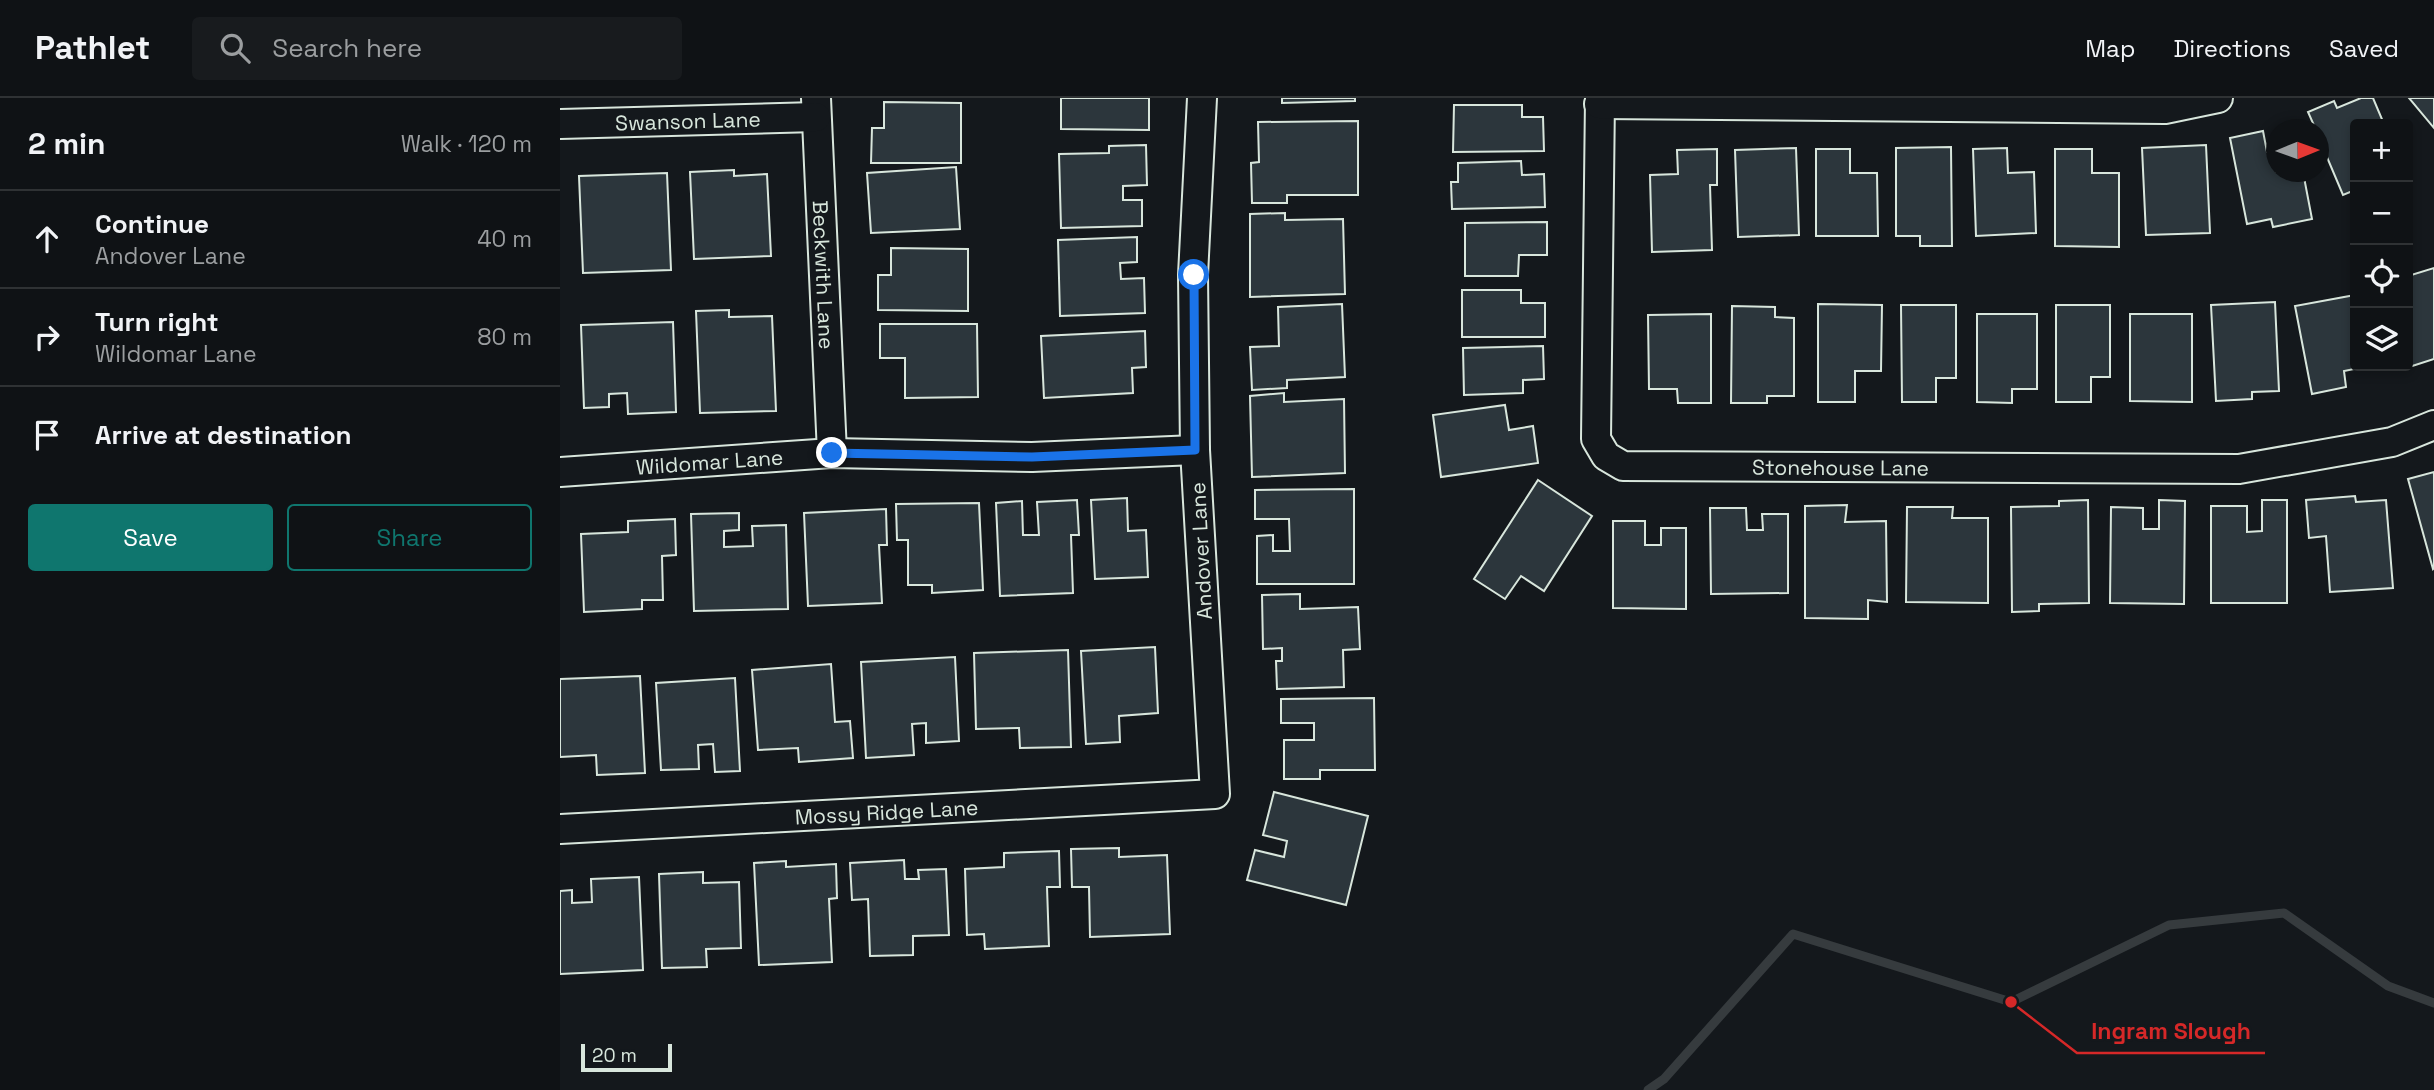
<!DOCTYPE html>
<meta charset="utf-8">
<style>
body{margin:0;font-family:"Space Grotesk",sans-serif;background:#181b1e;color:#f1f3f6}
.controls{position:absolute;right:21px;top:21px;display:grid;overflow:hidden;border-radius:7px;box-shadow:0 4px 10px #0003}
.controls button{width:63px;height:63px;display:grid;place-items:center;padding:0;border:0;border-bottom:2px solid #2f3234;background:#0f1215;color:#f1f3f6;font:35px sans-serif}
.compass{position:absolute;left:1706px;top:21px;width:63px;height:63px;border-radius:50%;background:#0f1215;box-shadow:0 4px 10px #0003;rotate:89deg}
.scale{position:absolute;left:21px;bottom:18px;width:91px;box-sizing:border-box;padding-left:7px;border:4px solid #d8e6dc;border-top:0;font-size:19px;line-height:24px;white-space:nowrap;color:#d8e6dc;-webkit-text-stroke:5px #14181c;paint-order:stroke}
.stop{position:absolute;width:21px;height:21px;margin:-16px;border:5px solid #1a73e8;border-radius:50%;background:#fff}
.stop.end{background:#1a73e8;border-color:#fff;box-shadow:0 2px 7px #0008}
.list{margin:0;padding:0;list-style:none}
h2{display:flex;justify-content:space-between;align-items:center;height:91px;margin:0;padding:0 28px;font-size:30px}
h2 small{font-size:23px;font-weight:400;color:#9b9ea0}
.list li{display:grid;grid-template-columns:46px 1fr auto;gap:21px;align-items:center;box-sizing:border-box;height:98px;padding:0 28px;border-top:2px solid #2f3234}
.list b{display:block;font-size:26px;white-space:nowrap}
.list p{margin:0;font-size:23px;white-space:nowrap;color:#9b9ea0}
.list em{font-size:23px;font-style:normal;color:#9b9ea0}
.actions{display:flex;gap:14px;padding:21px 28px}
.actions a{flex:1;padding:16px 0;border:2px solid #0f766e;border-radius:7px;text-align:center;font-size:24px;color:#0f766e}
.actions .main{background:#0f766e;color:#fff}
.icon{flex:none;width:38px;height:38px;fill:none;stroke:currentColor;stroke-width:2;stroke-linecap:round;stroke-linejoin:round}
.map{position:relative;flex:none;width:1874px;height:992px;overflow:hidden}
header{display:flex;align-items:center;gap:42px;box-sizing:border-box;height:98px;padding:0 35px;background:#0f1215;border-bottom:2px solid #2f3234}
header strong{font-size:33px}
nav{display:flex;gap:38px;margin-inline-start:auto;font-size:24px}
.search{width:490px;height:63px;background:#181b1e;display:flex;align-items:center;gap:18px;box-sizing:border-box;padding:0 24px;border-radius:7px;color:#9b9ea0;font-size:26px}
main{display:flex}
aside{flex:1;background:#0f1215}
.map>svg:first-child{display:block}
</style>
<header>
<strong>Pathlet</strong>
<div class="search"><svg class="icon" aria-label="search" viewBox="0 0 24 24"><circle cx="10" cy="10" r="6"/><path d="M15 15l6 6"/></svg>Search here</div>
<nav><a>Map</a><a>Directions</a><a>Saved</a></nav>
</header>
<main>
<aside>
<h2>2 min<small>Walk · 120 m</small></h2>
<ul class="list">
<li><svg class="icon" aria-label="ahead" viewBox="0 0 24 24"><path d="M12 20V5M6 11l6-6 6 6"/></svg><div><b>Continue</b><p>Andover Lane</p></div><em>40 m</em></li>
<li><svg class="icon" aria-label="right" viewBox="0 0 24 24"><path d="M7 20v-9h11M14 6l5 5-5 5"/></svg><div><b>Turn right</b><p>Wildomar Lane</p></div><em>80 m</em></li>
<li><svg class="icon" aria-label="arrive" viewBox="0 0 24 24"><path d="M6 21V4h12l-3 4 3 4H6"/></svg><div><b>Arrive at destination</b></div></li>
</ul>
<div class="actions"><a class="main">Save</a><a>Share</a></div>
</aside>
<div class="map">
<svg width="1874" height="992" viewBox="0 0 1874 992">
<rect width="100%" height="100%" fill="#14181c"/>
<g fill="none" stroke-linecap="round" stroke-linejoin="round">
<polyline stroke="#363b3e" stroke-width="9" points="1088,992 1104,981 1233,836 1451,904 1609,827 1724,815 1828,888 1874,905"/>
</g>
<g fill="#2c363c" stroke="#d8e6dc" stroke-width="2">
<polygon points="501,0 589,0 589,32 501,31"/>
<polygon points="722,0 795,0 795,3 722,5"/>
<polygon points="1801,0 1813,0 1824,26 1795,26 1795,92 1783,97 1758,38 1758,32 1756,32 1748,14 1774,3 1777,10"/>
<polygon points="1849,0 1874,0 1874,30"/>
<polygon points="324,4 401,5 401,65 311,65 312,30 324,30"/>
<polygon points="894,7 962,7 962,19 983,19 984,53 893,54"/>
<polygon points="798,23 798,97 727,97 727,105 692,105 691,65 699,64 698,24"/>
<polygon points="1703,33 1707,54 1716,53 1716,74 1743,74 1752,121 1713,129 1711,121 1687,126 1670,40"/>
<polygon points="586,47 587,87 563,88 563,102 582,102 582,128 501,130 499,56 549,55 549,48"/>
<polygon points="1646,47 1650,135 1586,137 1582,50"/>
<polygon points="1391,49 1392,148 1360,148 1360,138 1336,138 1336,50"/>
<polygon points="1236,50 1239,137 1178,139 1175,52"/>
<polygon points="1447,50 1448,75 1474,74 1476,135 1416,138 1413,51"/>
<polygon points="1157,51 1157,87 1150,87 1152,152 1092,154 1090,77 1118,76 1117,52"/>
<polygon points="1256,51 1290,51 1290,75 1317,75 1318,138 1256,138"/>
<polygon points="1495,51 1532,51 1532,75 1559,75 1559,149 1495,148"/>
<polygon points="961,63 962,77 984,76 985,109 892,111 891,84 898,84 898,65"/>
<polygon points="396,69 400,131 311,135 307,75"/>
<polygon points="174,72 174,78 207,76 211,158 134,161 130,74"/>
<polygon points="107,75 111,172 23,175 19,78"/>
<polygon points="725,115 725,122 783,121 785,196 690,199 690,116"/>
<polygon points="987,124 987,157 959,157 958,178 905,178 905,125"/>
<polygon points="577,139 577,164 560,165 561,181 584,180 585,215 500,218 498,142"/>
<polygon points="331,150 408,151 408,213 318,212 318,177 331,177"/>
<polygon points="1874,170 1874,261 1846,270 1845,268 1848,268 1848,178"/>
<polygon points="902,192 961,192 961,205 985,205 985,239 902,239"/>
<polygon points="1795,197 1795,268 1809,268 1784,273 1786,289 1752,296 1735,208"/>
<polygon points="1715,204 1719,293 1692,294 1692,301 1656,303 1651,207"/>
<polygon points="782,206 785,279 727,282 727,290 692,292 690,249 719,248 718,209"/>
<polygon points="1258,206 1322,207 1321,273 1295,273 1295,304 1258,304"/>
<polygon points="1341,207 1396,207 1396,280 1376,280 1376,304 1342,304"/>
<polygon points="1496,207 1550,207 1550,279 1531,279 1531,304 1496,304"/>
<polygon points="1172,208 1215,209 1215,219 1234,220 1234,298 1207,298 1207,305 1171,305"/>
<polygon points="169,212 169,219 212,218 216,313 140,315 136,213"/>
<polygon points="1151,216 1151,305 1118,305 1117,291 1089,291 1088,217"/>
<polygon points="1417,216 1477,216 1477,291 1452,291 1452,305 1417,304"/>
<polygon points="1570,216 1632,216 1632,304 1570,303"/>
<polygon points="113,224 116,314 68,316 67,295 49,296 49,309 24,310 21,227"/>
<polygon points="320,226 417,226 418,299 345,300 345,260 320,260"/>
<polygon points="585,233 586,269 572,270 573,295 484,300 481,238"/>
<polygon points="983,248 984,281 963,282 963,295 904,297 903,250"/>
<polygon points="724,295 724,304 784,301 785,375 692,379 690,298"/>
<polygon points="945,307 949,332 973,328 978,365 881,379 873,317"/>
<polygon points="1874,374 1874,470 1873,471 1848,381"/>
<polygon points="978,382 1032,418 984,493 961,478 945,501 914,481"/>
<polygon points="794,391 794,486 697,486 697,438 713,437 713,453 730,453 729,421 695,421 695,392"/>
<polygon points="1795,398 1796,404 1826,402 1833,490 1770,494 1766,438 1749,440 1746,402"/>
<polygon points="567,400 568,433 586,432 588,479 535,481 531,402"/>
<polygon points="517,402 519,437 511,437 513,495 440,498 436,405 462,403 463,437 479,437 477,404"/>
<polygon points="1528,402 1529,505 1479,506 1479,513 1452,514 1451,409 1499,408 1499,403"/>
<polygon points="1599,402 1625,403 1624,506 1550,505 1551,409 1583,410 1583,431 1599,431"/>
<polygon points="1702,402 1727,402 1727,505 1651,505 1651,408 1687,408 1687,434 1702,433"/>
<polygon points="419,405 423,492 372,495 372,487 348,487 348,442 337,442 336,406"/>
<polygon points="1287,407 1285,424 1326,423 1327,504 1308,502 1308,521 1245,520 1245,408"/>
<polygon points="1347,409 1393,409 1392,420 1428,420 1428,505 1346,504"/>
<polygon points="1150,410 1186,410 1187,432 1203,432 1202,416 1228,416 1228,495 1151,496"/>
<polygon points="326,411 327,447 319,447 322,505 248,508 244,415"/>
<polygon points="179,415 179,432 164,433 164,449 193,448 192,428 226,427 228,511 134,513 131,416"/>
<polygon points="115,421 116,457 102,458 103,502 82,502 82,511 24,514 21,436 68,434 68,423"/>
<polygon points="1053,423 1085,423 1085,447 1101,447 1101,430 1126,430 1126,511 1053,510"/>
<polygon points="740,496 740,511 798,509 800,551 783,552 784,589 717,591 716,563 722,563 722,550 703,551 702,497"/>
<polygon points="595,549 598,615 559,618 560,644 526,646 521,553"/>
<polygon points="508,552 511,649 460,650 459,630 416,631 414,555"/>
<polygon points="395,559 399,643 366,645 366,625 352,626 354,657 306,660 301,564"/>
<polygon points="271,566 275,624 290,623 293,660 239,664 238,650 198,652 192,572"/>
<polygon points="80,578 85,675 37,677 36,657 0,659 0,581"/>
<polygon points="175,580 180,673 155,674 153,646 138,647 139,671 101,672 96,585"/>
<polygon points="814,600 815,672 760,672 760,681 724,681 724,642 754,642 754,625 721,625 721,601"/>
<polygon points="714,694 808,718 786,807 687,782 695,752 724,759 727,743 703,737"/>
<polygon points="559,750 559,759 607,757 610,836 530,839 529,789 512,789 511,751"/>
<polygon points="499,753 500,789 487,789 489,848 425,851 424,836 407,837 405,771 444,769 444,755"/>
<polygon points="344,762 345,781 359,781 358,772 386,771 389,837 353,838 353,857 310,858 308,801 292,802 290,765"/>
<polygon points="226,763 226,769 276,766 277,800 269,801 272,864 199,867 194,765"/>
<polygon points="143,774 143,785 179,784 181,850 146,851 147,869 102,870 99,776"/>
<polygon points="79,779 83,872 0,876 0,793 12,792 12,805 32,804 31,781"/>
</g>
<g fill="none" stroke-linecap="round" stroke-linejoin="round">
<defs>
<g id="minor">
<path id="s1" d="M 256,0 L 272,355"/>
<path id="s2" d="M 1040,0 L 1036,341 L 1046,358 L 1063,368 L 1679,371 L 1832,344 L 1874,327"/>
<polyline points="1039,6 1605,11 1658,0"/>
<path id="s3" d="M 0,26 L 256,19"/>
<path id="s4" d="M 0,374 L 272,355 L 472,359 L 635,352"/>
<path id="s5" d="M 0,731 L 655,696 L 635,352 L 633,177 L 642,0"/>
</g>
</defs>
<use href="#minor" stroke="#d8e6dc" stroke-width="32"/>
<use href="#minor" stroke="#14181c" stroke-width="28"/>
</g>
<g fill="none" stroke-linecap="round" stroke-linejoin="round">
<polyline stroke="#1a73e8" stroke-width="9" points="272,355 472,359 635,352 634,177"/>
</g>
<g text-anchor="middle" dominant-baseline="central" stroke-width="5" stroke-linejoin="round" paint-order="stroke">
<g font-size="21" fill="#d8e6dc" stroke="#14181c">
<text stroke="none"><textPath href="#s3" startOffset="128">Swanson Lane</textPath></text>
<text stroke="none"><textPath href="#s1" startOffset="177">Beckwith Lane</textPath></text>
<text stroke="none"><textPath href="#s4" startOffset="150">Wildomar Lane</textPath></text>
<text stroke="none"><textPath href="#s2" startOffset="598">Stonehouse Lane</textPath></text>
<text transform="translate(641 453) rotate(-93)">Andover Lane</text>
<text stroke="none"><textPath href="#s5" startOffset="327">Mossy Ridge Lane</textPath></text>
</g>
</g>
<path fill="none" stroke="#d62828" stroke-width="2.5" d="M1451 904L1517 955H1705"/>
<circle fill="#d62828" stroke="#14181c" stroke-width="2.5" cx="1451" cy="904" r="7"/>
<g font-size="23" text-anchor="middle" font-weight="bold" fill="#d62828" stroke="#14181c" stroke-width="5" stroke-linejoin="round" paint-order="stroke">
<text x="1611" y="941">Ingram Slough</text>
</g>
</svg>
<div class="controls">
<button>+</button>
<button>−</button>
<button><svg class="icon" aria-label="locate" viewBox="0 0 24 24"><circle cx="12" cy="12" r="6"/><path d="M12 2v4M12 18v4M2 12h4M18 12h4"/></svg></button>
<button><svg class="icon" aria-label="layers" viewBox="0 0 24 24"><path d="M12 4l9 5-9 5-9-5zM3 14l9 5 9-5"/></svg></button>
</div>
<svg class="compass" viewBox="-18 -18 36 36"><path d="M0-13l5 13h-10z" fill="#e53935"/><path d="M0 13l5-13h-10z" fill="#9b9ea0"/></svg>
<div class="scale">20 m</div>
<div class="stop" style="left:634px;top:177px"></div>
<div class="stop end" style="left:272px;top:355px"></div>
</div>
</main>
